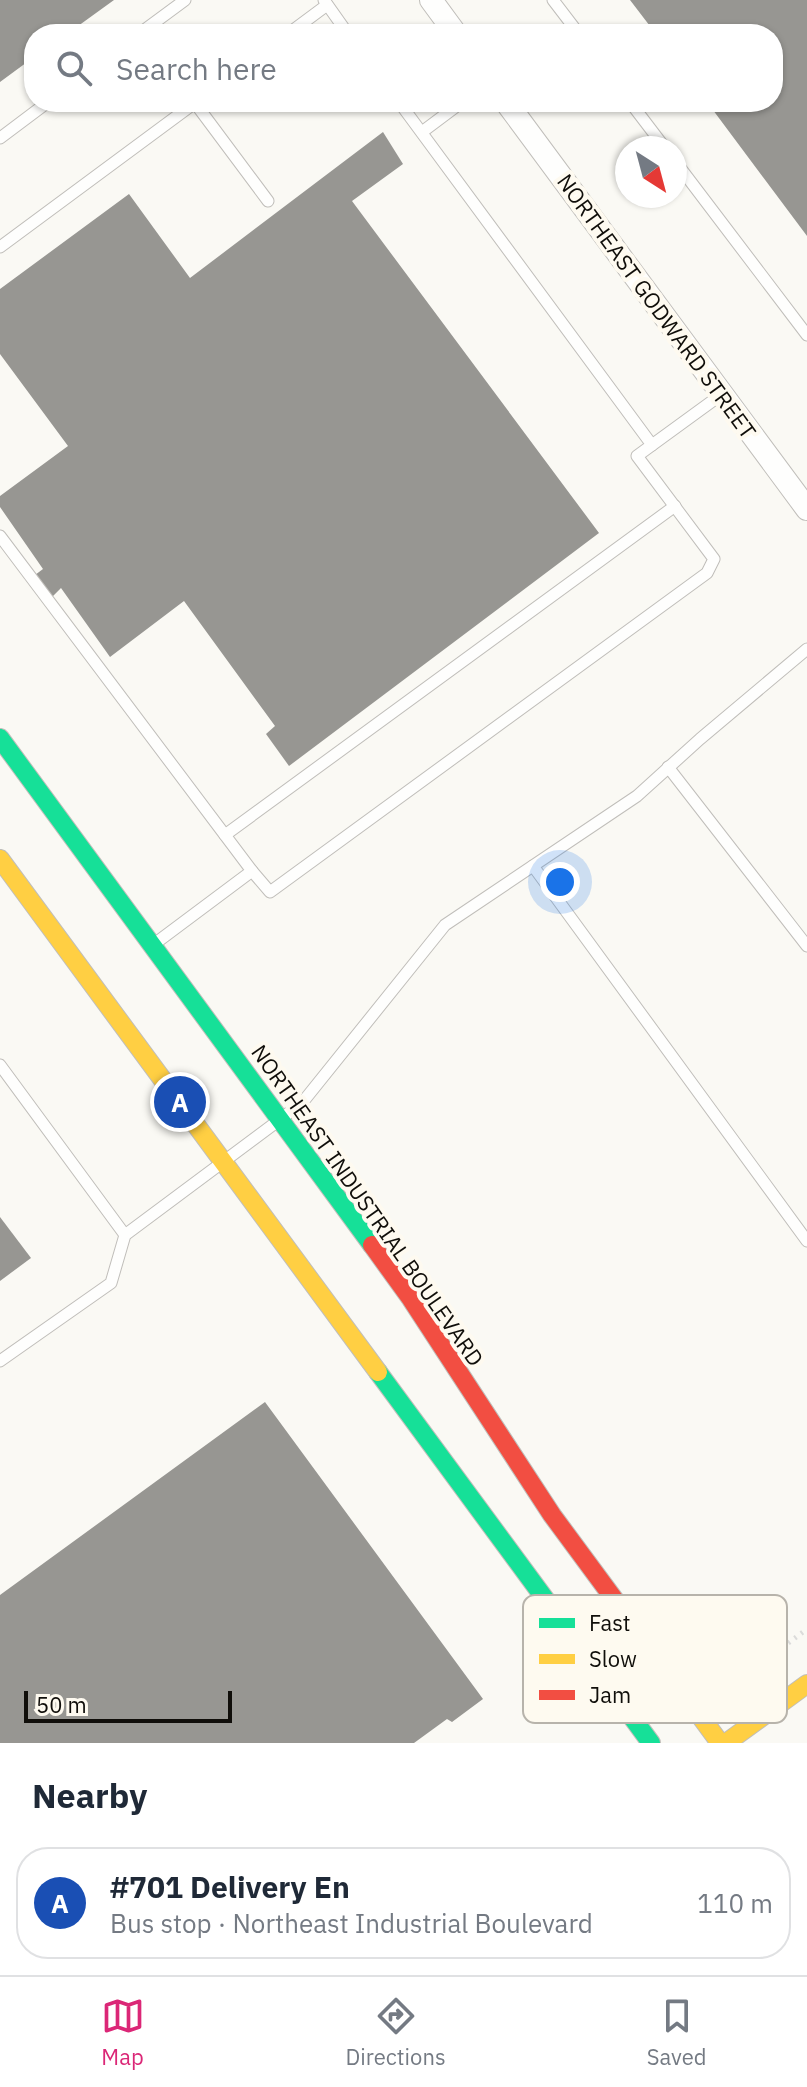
<!DOCTYPE html>
<meta charset="utf-8">
<style>
body{margin:0;font-family:"IBM Plex Sans",sans-serif;background:#f2f2f3;color:#1f2937}
.compass{position:absolute;left:615px;top:136px;width:72px;height:72px;border-radius:50%;background:#fff;box-shadow:0 2px 6px #0004;rotate:144deg}
.scale{position:absolute;left:24px;bottom:20px;width:208px;box-sizing:border-box;padding-left:8px;border:4px solid #100e0a;border-top:0;font-size:22px;line-height:28px;white-space:nowrap;color:#100e0a;-webkit-text-stroke:6px #fefaf0;paint-order:stroke}
.you{position:absolute;left:560px;top:882px;width:28px;height:28px;margin:-20px;border:6px solid #fff;border-radius:50%;background:#1a73e8;box-shadow:0 0 0 12px #1a73e833}
.badge{display:grid;place-items:center;width:52px;height:52px;border-radius:50%;background:#db2777;color:#fff;font-size:26px;font-weight:700}
.pin{position:absolute;translate:-50% -50%;border:4px solid #fff;box-shadow:0 2px 8px #0006}
.list{margin:0;padding:0;list-style:none}
h2{display:flex;justify-content:space-between;align-items:center;height:104px;margin:0;padding:0 32px;font-size:34px}
h2 small{font-size:26px;font-weight:400;color:#747a83}
.list li{display:grid;grid-template-columns:52px 1fr auto;gap:24px;align-items:center;box-sizing:border-box;height:112px;margin:0 16px 16px;padding:0 16px;border:2px solid #e0e1e3;border-radius:32px}
.list b{display:block;font-size:30px;white-space:nowrap}
.list p{margin:0;font-size:26px;white-space:nowrap;color:#747a83}
.list em{font-size:26px;font-style:normal;color:#747a83}
.icon{flex:none;width:44px;height:44px;fill:none;stroke:currentColor;stroke-width:2;stroke-linecap:round;stroke-linejoin:round}
.map{position:relative;flex:none;width:807px;height:1743px;overflow:hidden}
.search{position:absolute;background:#fff;box-shadow:0 2px 6px #0004;left:24px;right:24px;top:24px;height:88px;display:flex;align-items:center;gap:20px;box-sizing:border-box;padding:0 28px;border-radius:32px;color:#747a83;font-size:30px}
.sheet{height:232px;background:#fff}
nav{display:flex;justify-content:space-around;align-items:center;box-sizing:border-box;height:112px;border-top:2px solid #e0e1e3;background:#fff;font-size:22px;color:#747a83}
nav a{display:grid;justify-items:center;gap:4px}
nav .on{color:#db2777}
.map>svg:first-child{display:block}
</style>
<div class="map">
<svg width="807" height="1743" viewBox="0 0 807 1743">
<rect width="100%" height="100%" fill="#faf9f4"/>
<g fill="#979692">
<polygon points="0,0 114,0 67,34 34,34 34,57 0,82"/>
<polygon points="630,0 807,0 807,236 707,102 773,102 773,34 656,34"/>
<polygon points="383,132 403,164 352,201 599,533 289,766 266,734 275,726 184,601 110,657 61,588 51,598 35,575 43,569 0,507 0,496 68,446 0,354 0,289 129,194 190,278"/>
<polygon points="0,1217 31,1258 0,1281"/>
<polygon points="265,1402 483,1699 452,1722 447,1719 414,1743 0,1743 0,1595"/>
</g>
<g fill="none" stroke-linecap="round" stroke-linejoin="round">
<defs>
<g id="lane">
<polyline points="324,0 348,34"/>
<polyline points="553,0 579,34"/>
<polyline points="139,34 185,0"/>
<polyline points="288,34 327,5"/>
<polyline points="630,102 665,148"/>
<polyline points="195,103 268,201"/>
<polyline points="422,132 462,102"/>
<polyline points="0,138 48,102"/>
<polyline points="675,161 807,335"/>
<polyline points="0,247 196,102"/>
<polyline points="652,445 722,394"/>
<polyline points="0,536 252,871 153,945"/>
<polyline points="668,767 807,946"/>
<polyline points="225,835 675,506"/>
<polyline points="533,866 807,1241"/>
<polyline points="252,871 270,892 707,573 714,559 637,456 652,445 399,102"/>
<polyline points="0,1065 125,1235"/>
<polyline points="0,1361 111,1283 125,1235 302,1103 445,925 637,796 700,739 807,649"/>
</g>
<g id="street">
<polyline points="431,0 456,34"/>
<polyline points="506,102 807,509"/>
</g>
<g id="fast">
<polyline points="0,738 372,1245"/>
<polyline points="378,1372 651,1743"/>
</g>
<g id="slow">
<polyline points="0,859 378,1372"/>
<polyline points="651,1649 720,1743"/>
<polyline points="726,1743 807,1684"/>
</g>
<polyline id="jam" points="372,1245 411,1299 552,1515 651,1649"/>
</defs>
<use href="#lane" stroke="#c0beba" stroke-width="13"/>
<use href="#street" stroke="#c0beba" stroke-width="24"/>
<use href="#fast" stroke="#c0beba" stroke-width="20"/>
<use href="#slow" stroke="#c0beba" stroke-width="20"/>
<use href="#jam" stroke="#c0beba" stroke-width="20"/>
<polyline stroke="#dbdbda" stroke-width="5" stroke-dasharray="2 6" stroke-linecap="butt" points="731,1704 723,1692 807,1629"/>
<use href="#lane" stroke="#fefefd" stroke-width="11"/>
<use href="#street" stroke="#fefefd" stroke-width="22"/>
<use href="#fast" stroke="#16e098" stroke-width="18"/>
<use href="#slow" stroke="#ffcf43" stroke-width="18"/>
<use href="#jam" stroke="#f24e42" stroke-width="18"/>
</g>
<g text-anchor="middle" dominant-baseline="central" stroke-width="8" stroke-linejoin="round" paint-order="stroke">
<g font-size="22" fill="#100e0a" stroke="#fefaf0">
<text transform="translate(657 306) rotate(54)">NORTHEAST GODWARD STREET</text>
<text transform="translate(368 1205) rotate(55)">NORTHEAST INDUSTRIAL BOULEVARD</text>
</g>
</g>
<rect x="523" y="1595" width="264" height="128" rx="12" fill="#fefaf0" stroke="#b7b3ab" stroke-width="2"/>
<rect x="539" y="1618" width="36" height="10" fill="#16e098"/>
<rect x="539" y="1654" width="36" height="10" fill="#ffcf43"/>
<rect x="539" y="1690" width="36" height="10" fill="#f24e42"/>
<g font-size="22" fill="#100e0a">
<text x="589" y="1631">Fast</text>
<text x="589" y="1667">Slow</text>
<text x="589" y="1703">Jam</text>
</g>
</svg>
<svg class="compass" viewBox="-18 -18 36 36"><path d="M0-13l5 13h-10z" fill="#e53935"/><path d="M0 13l5-13h-10z" fill="#747a83"/></svg>
<div class="scale">50 m</div>
<div class="you"></div>
<div class="pin badge" style="left:180px;top:1102px;background:#1a4fb4">A</div>
<div class="search"><svg class="icon" aria-label="search" viewBox="0 0 24 24"><circle cx="10" cy="10" r="6"/><path d="M15 15l6 6"/></svg>Search here</div>
</div>
<section class="sheet">
<h2>Nearby<small></small></h2>
<ul class="list">
<li><span class="badge" style="background:#1a4fb4">A</span><div><b>#701 Delivery En</b><p>Bus stop · Northeast Industrial Boulevard</p></div><em>110 m</em></li>
</ul>
</section>
<nav>
<a class="on"><svg class="icon" aria-label="map" viewBox="0 0 24 24"><path d="M3 6l6-2 6 2 6-2v14l-6 2-6-2-6 2zM9 4v14M15 6v14"/></svg>Map</a>
<a><svg class="icon" aria-label="directions" viewBox="0 0 24 24"><path d="M12 3l9 9-9 9-9-9zM9 14v-3h6M13 9l2 2-2 2"/></svg>Directions</a>
<a><svg class="icon" aria-label="saved" viewBox="0 0 24 24"><path d="M7 4h10v16l-5-4-5 4z"/></svg>Saved</a>
</nav>
